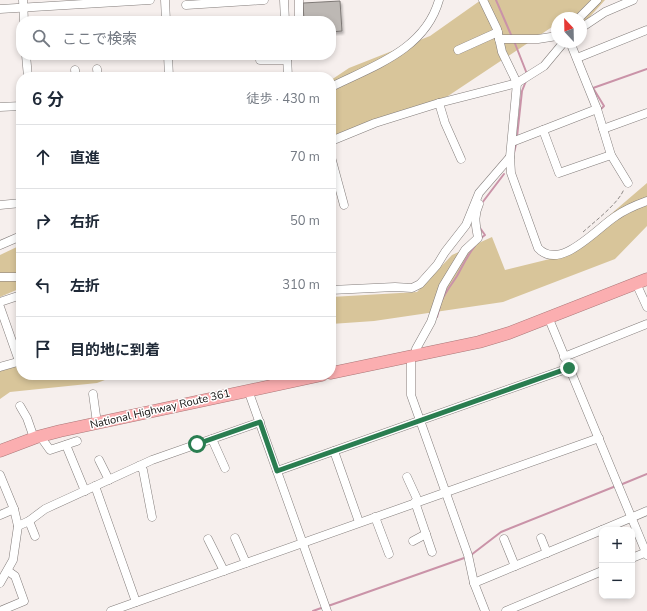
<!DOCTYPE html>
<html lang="ja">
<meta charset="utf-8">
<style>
body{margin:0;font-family:"Nunito Sans","Noto Sans JP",sans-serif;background:#f2f2f3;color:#1f2937}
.controls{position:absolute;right:12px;bottom:12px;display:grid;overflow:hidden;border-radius:8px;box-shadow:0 2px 6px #0003}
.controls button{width:36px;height:36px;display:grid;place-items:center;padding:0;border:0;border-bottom:1px solid #e0e1e3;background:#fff;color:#1f2937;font:20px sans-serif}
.compass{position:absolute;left:551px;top:12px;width:36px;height:36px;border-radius:50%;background:#fff;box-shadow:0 2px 6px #0003;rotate:338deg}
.stop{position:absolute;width:12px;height:12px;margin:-9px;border:3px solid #297d50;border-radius:50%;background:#fff}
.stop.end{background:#297d50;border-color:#fff;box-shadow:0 1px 4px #0008}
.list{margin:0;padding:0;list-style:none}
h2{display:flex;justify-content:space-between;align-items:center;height:52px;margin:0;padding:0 16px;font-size:17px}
h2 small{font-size:13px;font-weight:400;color:#747a83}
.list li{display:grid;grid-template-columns:26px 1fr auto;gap:12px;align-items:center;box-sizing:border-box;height:64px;padding:0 16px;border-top:1px solid #e0e1e3}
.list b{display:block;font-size:15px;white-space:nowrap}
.list em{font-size:13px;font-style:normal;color:#747a83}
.icon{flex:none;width:22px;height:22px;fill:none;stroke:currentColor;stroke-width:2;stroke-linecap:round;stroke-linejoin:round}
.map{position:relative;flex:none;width:647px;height:611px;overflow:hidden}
.search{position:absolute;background:#fff;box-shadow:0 2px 6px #0003;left:16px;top:16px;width:320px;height:44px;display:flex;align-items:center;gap:10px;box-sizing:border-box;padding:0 14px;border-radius:16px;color:#747a83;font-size:15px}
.panel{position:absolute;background:#fff;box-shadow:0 2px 6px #0003;left:16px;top:72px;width:320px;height:308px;border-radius:16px}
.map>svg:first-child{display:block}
</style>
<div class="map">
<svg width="647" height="611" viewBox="0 0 647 611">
<defs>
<filter id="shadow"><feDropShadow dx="1.5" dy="2.5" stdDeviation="1" flood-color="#0004"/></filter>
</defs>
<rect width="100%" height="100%" fill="#f6efed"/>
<g fill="#d8c59a">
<polygon points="481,0 605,0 585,22 581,23 581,18 557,18 557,26 552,27 448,96 331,142 331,80 349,68 430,36"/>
<polygon points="647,183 647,226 615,259 503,302 374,321 331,324 331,297 417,292 452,255 492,237 505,270 562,256"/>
<polygon points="21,245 21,288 0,297 0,255"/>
<polygon points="21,361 21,375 118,375 97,383 10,392 0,399 0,369"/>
</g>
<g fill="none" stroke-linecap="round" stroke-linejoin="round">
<g stroke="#ca93a8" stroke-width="2">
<polyline points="496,0 512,37"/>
<polyline points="514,41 527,74"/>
<polyline points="600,110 604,106 593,88 647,69"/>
<polyline points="517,137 522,91 526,81"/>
<polyline points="514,153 516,144"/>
<polyline points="482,203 504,174"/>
<polyline points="480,228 485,235 481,238"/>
<path d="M 442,300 C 446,291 452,284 457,276 C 463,265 467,256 475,246"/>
<polyline points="437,317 440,306"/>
<polyline points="620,485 647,474"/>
<polyline points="471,555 501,532 616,486"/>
<polyline points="328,606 467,557"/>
<polyline points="313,611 324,607"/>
</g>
</g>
<polygon fill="#bdb8b4" stroke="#7e7976" filter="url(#shadow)" points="340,1 342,31 331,32 331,21 304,21 303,3"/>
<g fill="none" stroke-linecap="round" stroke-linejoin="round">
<defs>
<g id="minor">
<polyline points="23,0 24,21"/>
<polyline points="165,0 166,21"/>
<polyline points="284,0 285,21"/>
<polyline points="299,0 299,21"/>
<path d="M 483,0 L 497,29 L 502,52 L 517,83 L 510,157 L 511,173 L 538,248 C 560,272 597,228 616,216 C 626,209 636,205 647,201"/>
<polyline points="186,5 264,0"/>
<polyline points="0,9 150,0"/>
<polyline points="579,18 597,0"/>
<polyline points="581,28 605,12 633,0"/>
<polyline points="499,39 538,39 557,36"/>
<polyline points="570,42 597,109 611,155 628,183"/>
<polyline points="458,50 498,32"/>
<polyline points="26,55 28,77"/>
<polyline points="168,55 169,77"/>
<polyline points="287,56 288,77"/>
<polyline points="577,58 647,30"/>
<polyline points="260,60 287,60"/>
<polyline points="97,69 98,77"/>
<polyline points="75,70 76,77"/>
<path d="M 331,87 C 373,66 425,50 439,0"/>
<polyline points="439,103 445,123 461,159"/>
<polyline points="0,107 21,106"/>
<polyline points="603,129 647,113"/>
<polyline points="543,130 559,173 611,155"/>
<polyline points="331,141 375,123 439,103 517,83 544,66 564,42"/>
<polyline points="512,142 597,109"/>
<polyline points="331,157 344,205"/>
<polyline points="0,205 21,203"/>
<polyline points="0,245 21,236"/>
<polyline points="0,277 21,277"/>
<polyline points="636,283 647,307"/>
<polyline points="331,290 395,287 412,288 420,284 437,265 445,252 466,225 479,193 510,157"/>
<polyline points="0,302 21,295"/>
<polyline points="0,307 19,361"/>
<polyline points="549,319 647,555"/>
<path d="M 416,355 L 416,349 L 431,322 L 443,286 L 465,250 L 478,238 C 476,225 473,217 479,204"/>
<polyline points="411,356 411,395 468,555 474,583 485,611"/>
<polyline points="564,357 647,324"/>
<polyline points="0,367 21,361"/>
<polyline points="248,390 327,611"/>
<polyline points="93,394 97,423"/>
<polyline points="20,406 27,418 34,438"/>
<polyline points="40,436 50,450 77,441"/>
<polyline points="212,439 225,468"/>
<polyline points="66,445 85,491"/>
<polyline points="334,451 359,522"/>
<polyline points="99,460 109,480"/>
<polyline points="139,466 143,470 152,517"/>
<polyline points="277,471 569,368"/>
<polyline points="0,475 14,509 18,526"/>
<polyline points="407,477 418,501"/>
<polyline points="95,486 136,602"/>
<polyline points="415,502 432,552"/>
<polyline points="0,515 14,509"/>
<polyline points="375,517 389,554"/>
<polyline points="29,521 35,536"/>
<polyline points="602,530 647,511"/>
<polyline points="235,538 246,563"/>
<polyline points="541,538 547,553"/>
<polyline points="208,539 224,571"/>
<polyline points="504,539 515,566"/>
<polyline points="413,541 426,534"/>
<polyline points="632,558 647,552"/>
<polyline points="0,583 13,560 18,526 29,521 45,509 152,460 260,422"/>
<polyline points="474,583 602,530"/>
<polyline points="0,611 24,601 15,576 8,571"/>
<polyline points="111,611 599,438"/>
<polyline points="506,611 602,571"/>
</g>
<g id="highway">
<polyline points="331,373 479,342 509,333 647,279"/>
<polyline points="0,451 37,437 60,431 322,375"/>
</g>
</defs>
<use href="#minor" stroke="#837d7b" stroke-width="9"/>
<use href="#highway" stroke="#aa7778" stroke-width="13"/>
<path stroke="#8e8987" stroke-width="1" stroke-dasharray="4 2" stroke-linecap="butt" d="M 583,232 C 594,222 619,203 624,189"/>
<use href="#minor" stroke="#fff" stroke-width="8"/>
<use href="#highway" stroke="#fbaeb0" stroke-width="12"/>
</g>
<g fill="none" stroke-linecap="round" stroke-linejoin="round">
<polyline stroke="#297d50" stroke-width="5" points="197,444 260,422 277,471 569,368"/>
</g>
<g text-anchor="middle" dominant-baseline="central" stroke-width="3" stroke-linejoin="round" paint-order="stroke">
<g font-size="11" fill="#131110" stroke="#fff">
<text transform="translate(160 409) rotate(-13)">National Highway Route 361</text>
</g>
</g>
</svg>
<div class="controls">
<button>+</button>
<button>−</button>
</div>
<svg class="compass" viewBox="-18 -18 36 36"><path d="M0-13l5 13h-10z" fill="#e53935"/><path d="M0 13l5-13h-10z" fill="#747a83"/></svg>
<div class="stop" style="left:197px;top:444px"></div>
<div class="stop end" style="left:569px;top:368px"></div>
<div class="search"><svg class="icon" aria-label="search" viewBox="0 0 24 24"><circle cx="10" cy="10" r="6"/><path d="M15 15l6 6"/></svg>ここで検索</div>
<section class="panel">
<h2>6 分<small>徒歩 · 430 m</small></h2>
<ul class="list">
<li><svg class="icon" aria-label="ahead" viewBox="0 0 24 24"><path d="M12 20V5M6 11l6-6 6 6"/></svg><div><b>直進</b></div><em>70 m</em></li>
<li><svg class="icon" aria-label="right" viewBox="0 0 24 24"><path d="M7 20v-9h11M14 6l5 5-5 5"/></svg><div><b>右折</b></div><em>50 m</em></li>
<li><svg class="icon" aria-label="left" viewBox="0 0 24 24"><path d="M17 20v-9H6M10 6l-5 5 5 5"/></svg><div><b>左折</b></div><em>310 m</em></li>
<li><svg class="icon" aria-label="arrive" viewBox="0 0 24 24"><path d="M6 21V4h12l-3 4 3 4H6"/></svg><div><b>目的地に到着</b></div></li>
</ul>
</section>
</div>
